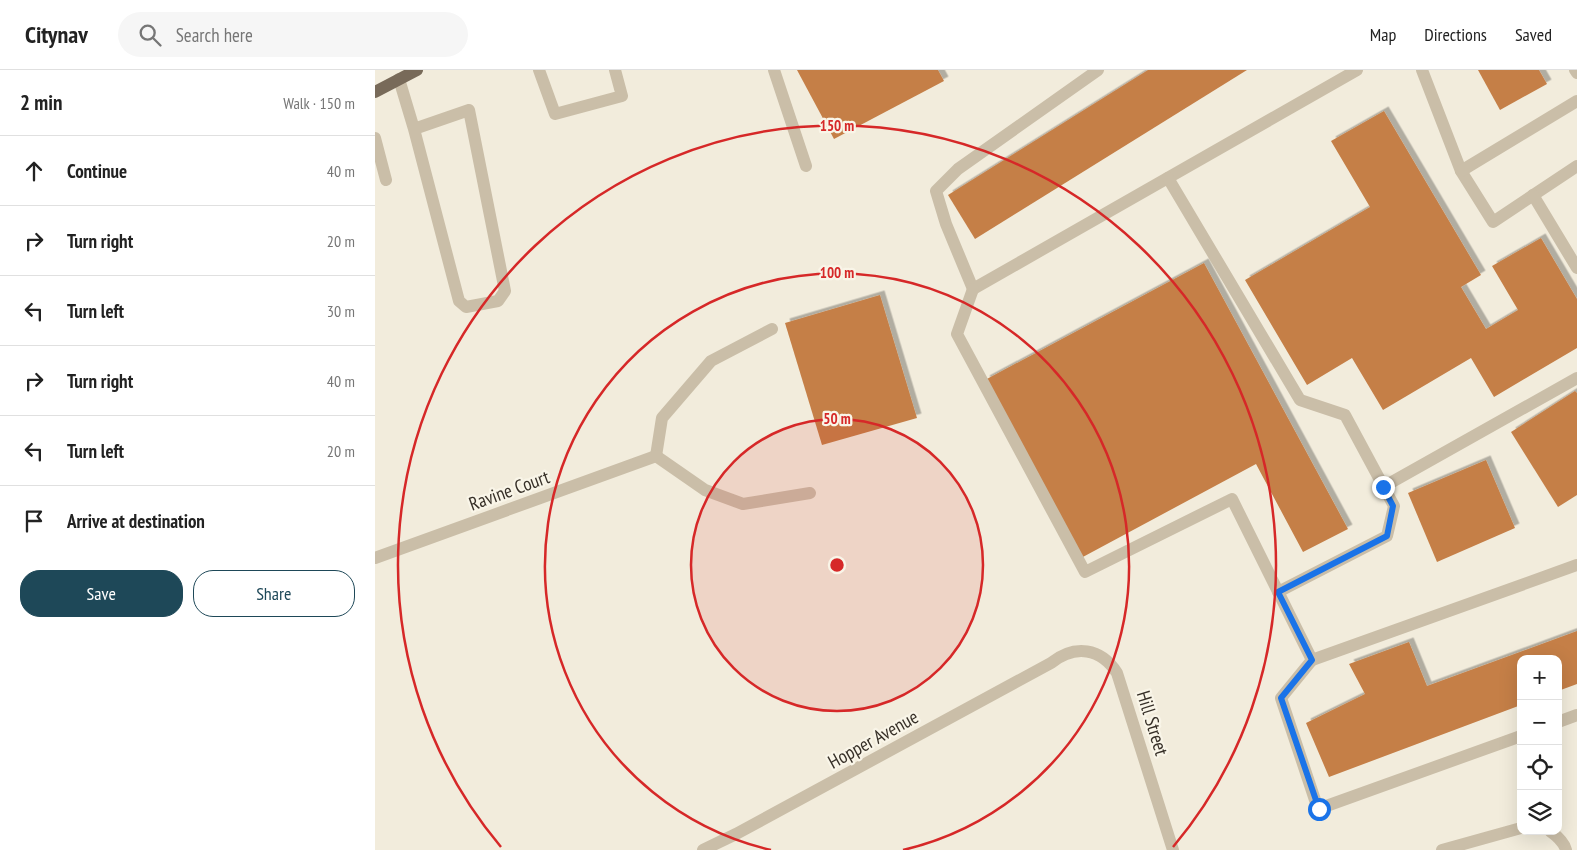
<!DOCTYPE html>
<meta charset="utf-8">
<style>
body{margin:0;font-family:"PT Sans Narrow",sans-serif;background:#f6f6f6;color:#222}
.controls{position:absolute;right:15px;bottom:15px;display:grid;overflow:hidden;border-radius:10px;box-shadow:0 5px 20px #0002}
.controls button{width:45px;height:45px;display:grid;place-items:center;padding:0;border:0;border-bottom:1px solid #e0e0e0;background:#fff;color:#222;font:25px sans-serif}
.stop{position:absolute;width:15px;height:15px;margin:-11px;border:4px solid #1a73e8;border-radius:50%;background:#fff}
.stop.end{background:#1a73e8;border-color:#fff;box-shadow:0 1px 5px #0008}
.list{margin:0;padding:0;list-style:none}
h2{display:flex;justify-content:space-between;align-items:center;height:65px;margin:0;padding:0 20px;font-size:21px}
h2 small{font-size:16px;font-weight:400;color:#767676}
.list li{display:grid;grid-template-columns:32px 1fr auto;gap:15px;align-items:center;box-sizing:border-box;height:70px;padding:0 20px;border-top:1px solid #e0e0e0}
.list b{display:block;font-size:19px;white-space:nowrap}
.list em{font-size:16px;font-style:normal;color:#767676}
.actions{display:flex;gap:10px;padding:15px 20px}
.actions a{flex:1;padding:11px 0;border:1px solid #1e4858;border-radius:20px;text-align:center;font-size:18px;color:#1e4858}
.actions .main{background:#1e4858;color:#fff}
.icon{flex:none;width:28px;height:28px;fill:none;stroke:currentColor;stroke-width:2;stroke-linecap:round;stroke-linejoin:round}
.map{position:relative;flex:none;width:1202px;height:780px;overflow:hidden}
header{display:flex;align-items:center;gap:30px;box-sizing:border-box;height:70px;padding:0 25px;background:#fff;border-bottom:1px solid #e0e0e0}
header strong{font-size:24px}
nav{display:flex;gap:28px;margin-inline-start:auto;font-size:18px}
.search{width:350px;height:45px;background:#f6f6f6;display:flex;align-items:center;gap:12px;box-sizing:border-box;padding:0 18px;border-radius:28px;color:#767676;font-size:19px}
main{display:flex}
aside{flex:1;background:#fff}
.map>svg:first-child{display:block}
</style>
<header>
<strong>Citynav</strong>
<div class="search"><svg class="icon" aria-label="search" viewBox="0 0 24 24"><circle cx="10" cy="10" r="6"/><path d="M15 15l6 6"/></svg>Search here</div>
<nav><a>Map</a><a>Directions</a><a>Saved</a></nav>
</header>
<main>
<aside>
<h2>2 min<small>Walk · 150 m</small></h2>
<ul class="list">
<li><svg class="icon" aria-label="ahead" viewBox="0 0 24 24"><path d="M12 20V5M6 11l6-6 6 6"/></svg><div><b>Continue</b></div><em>40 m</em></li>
<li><svg class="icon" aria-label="right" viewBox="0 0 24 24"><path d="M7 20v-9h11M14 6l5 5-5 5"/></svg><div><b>Turn right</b></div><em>20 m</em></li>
<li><svg class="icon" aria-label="left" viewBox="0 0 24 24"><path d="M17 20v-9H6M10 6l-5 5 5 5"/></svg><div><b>Turn left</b></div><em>30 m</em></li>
<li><svg class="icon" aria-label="right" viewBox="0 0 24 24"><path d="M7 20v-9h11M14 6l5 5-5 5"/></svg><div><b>Turn right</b></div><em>40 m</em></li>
<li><svg class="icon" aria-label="left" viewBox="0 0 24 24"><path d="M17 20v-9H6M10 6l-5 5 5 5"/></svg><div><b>Turn left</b></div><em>20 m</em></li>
<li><svg class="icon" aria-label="arrive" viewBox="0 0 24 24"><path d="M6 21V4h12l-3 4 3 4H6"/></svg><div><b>Arrive at destination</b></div></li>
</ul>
<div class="actions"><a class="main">Save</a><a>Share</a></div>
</aside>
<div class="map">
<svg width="1202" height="780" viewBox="0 0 1202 780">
<defs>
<filter id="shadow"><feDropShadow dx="4.5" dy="-4.5" stdDeviation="0" flood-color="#0004"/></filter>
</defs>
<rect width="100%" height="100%" fill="#f2ecdc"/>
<g fill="#c57f47" filter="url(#shadow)">
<polygon points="422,0 563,0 569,11 459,69"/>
<polygon points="773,0 872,0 600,169 573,125"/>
<polygon points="1103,0 1164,0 1172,14 1125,40"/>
<polygon points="1009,41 1106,205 1086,217 1111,259 1143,240 1117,196 1166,168 1202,229 1202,278 1119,327 1096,288 1008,340 977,288 932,315 870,210 995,137 956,71"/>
<polygon points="829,193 973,459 928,482 881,394 706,488 610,310"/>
<polygon points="505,225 542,348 447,375 410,253"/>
<polygon points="1200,321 1202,323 1202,425 1183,437 1136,362"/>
<polygon points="1111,390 1140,458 1062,492 1033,423"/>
<polygon points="1202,561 1202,614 1183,621 1183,589 1146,589 1146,635 954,707 931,653 990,624 974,594 1034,572 1052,616"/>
</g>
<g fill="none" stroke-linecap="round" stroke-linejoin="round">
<g stroke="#cabea8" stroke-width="12">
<polyline points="164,0 180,44 247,26 240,0"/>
<polyline points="399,0 431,96"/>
<polyline points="723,0 583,99 561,121 571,154 598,219 982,0"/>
<polyline points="1047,0 1086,101 1118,152 1202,96"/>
<polyline points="1200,0 1202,3"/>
<polyline points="24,9 39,59 84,231 91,237 123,231 130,221 94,40 39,59"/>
<polyline points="0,68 11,110"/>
<polyline points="1086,101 1202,31"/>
<polyline points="793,108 925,330 970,345 1019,436 1012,466 903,522"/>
<polyline points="1158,125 1202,198"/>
<polyline points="598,219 582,264 710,502 857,429 937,590 906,628 943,739 1146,666"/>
<polyline points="281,386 287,348 336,291 397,259"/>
<polyline points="281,386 330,420 368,434 435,423"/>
<polyline points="1008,417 1202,308"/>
<polyline points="0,488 281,386"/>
<polyline points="937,590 1202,495"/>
<polyline points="1183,652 1202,645"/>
<path d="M 1175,761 C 1182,766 1189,772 1191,780"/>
<path d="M 328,780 L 361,764 L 676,593 C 700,574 726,578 742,603 L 798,780"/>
<polyline points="1067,780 1146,758"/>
</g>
<polyline stroke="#786a59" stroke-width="12" points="0,22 42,0"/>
</g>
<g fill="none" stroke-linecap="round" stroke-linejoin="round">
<polyline stroke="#1a73e8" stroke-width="6" points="944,739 906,628 937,590 903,522 1012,466 1018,436 1008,417"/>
</g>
<circle cx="462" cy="495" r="146" fill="#d62828" fill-opacity=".12"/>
<g fill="none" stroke="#d62828" stroke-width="2.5">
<circle cx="462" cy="495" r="146"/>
<path d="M396 780A292 292 0 1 1 528 780"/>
<path d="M126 777A439 439 0 1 1 798 777"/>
</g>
<g text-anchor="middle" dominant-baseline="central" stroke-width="4.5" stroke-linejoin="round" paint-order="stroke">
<g font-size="19" fill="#373028" stroke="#f9f5e8">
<text transform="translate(134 420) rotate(-20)">Ravine Court</text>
<text transform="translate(778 653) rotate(73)">Hill Street</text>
<text transform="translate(498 669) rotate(-29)">Hopper Avenue</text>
</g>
</g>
<circle cx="462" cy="495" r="8" fill="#d62828" stroke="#f9f5e8" stroke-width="2.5"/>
<g font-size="15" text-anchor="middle" font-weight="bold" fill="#d62828" stroke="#f9f5e8" stroke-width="4.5" stroke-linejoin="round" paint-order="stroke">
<text x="462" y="61">150 m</text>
<text x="462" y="208">100 m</text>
<text x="462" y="354">50 m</text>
</g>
</svg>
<div class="controls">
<button>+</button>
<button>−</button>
<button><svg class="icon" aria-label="locate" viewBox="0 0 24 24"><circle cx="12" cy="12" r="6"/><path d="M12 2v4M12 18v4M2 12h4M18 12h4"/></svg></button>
<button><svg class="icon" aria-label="layers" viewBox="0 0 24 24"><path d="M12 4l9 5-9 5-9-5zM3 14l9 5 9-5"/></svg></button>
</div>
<div class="stop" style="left:944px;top:739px"></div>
<div class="stop end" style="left:1008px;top:417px"></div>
</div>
</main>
